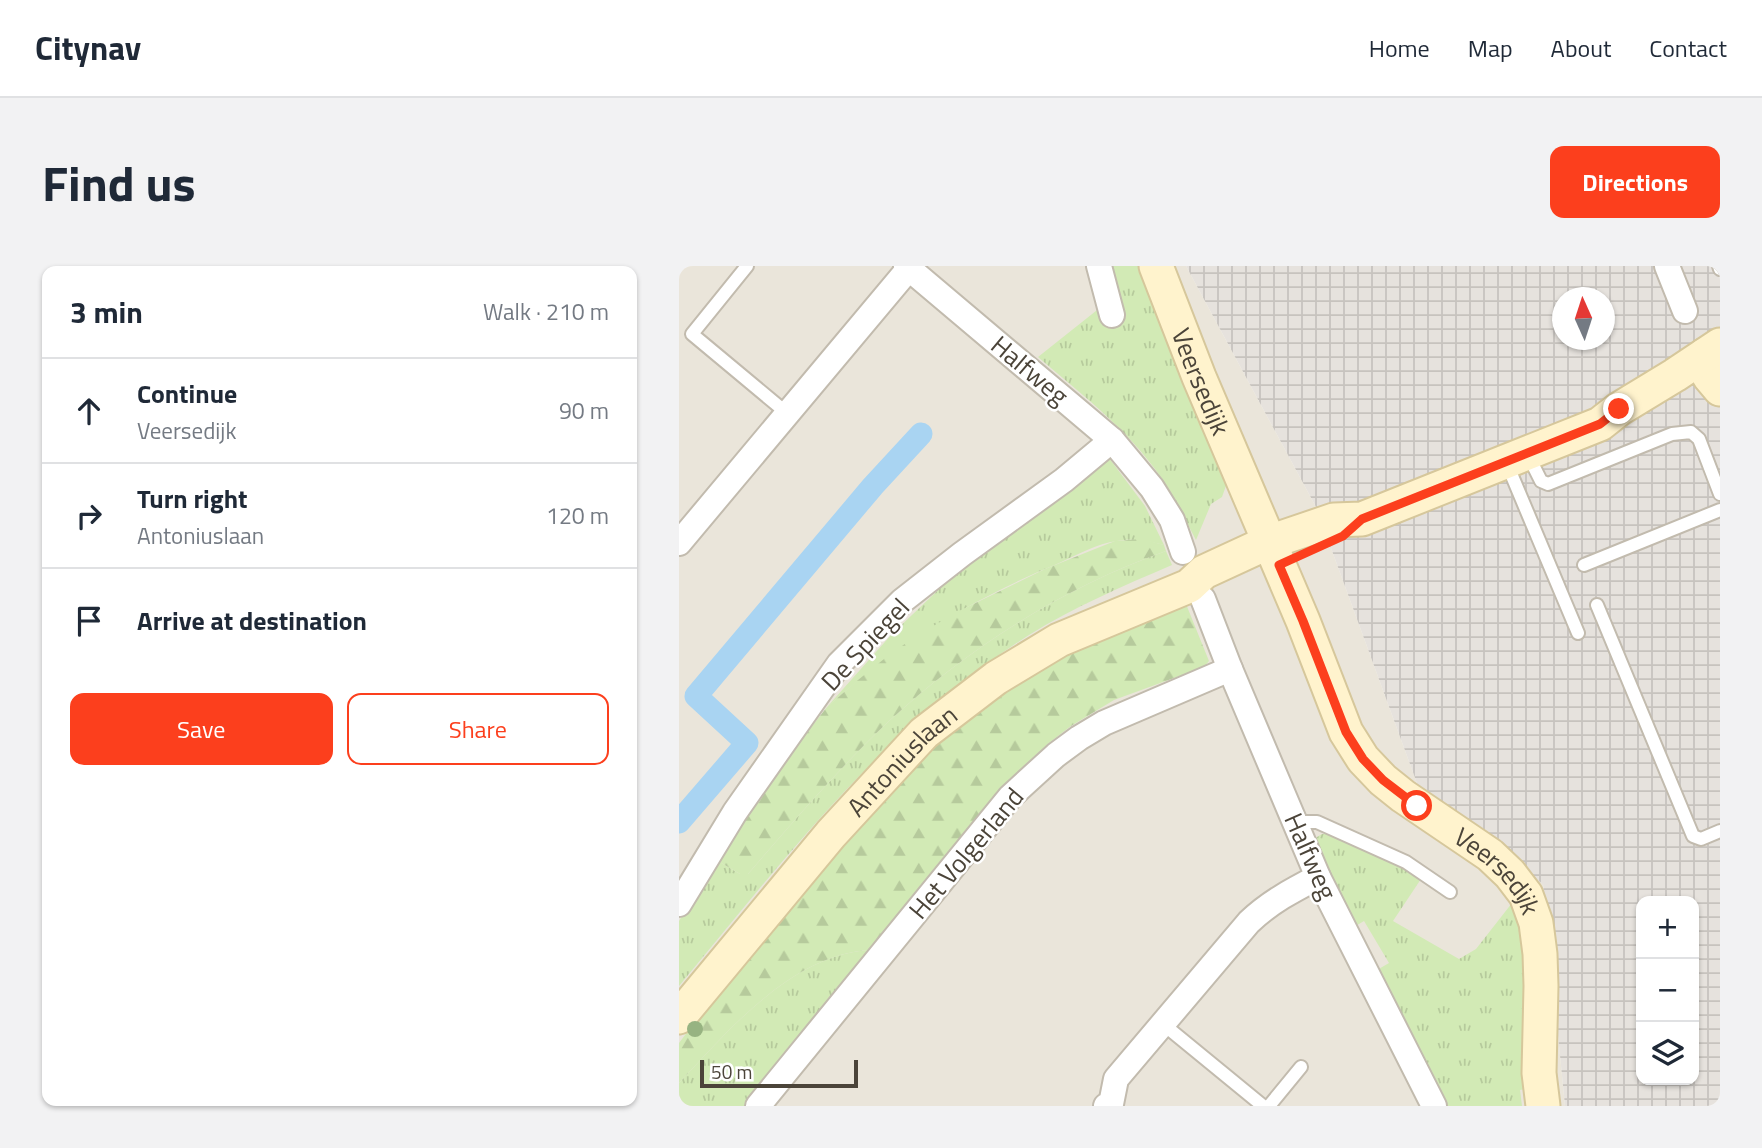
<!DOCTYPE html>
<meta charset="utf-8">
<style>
body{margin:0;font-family:"Titillium Web",sans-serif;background:#f2f2f3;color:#1f2937}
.controls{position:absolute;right:21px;bottom:21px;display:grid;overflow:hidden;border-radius:14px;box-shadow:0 2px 5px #0004}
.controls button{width:63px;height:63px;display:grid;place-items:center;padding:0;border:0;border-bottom:2px solid #e0e1e3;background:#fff;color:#1f2937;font:35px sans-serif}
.compass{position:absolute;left:873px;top:21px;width:63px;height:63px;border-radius:50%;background:#fff;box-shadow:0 2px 5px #0004;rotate:357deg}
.scale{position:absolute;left:21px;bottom:18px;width:158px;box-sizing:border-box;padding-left:7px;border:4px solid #4b4439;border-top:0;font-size:19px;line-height:24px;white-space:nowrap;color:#4b4439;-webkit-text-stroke:5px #fff;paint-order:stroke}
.stop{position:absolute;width:21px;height:21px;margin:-16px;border:5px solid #fc3f1d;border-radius:50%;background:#fff}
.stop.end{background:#fc3f1d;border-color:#fff;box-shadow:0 2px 7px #0008}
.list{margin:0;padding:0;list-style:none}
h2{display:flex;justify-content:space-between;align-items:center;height:91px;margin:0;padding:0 28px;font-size:30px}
h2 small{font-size:23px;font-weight:400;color:#747a83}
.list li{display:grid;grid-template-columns:46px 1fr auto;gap:21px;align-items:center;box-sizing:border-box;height:105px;padding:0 28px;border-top:2px solid #e0e1e3}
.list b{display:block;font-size:26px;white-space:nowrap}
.list p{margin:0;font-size:23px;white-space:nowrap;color:#747a83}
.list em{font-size:23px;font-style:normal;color:#747a83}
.actions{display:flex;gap:14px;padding:21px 28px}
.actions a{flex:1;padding:16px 0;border:2px solid #fc3f1d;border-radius:14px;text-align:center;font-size:24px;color:#fc3f1d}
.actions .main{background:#fc3f1d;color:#fff}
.icon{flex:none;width:38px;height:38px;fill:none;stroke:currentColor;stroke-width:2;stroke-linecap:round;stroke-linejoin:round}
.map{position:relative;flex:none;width:1041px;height:840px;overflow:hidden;border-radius:14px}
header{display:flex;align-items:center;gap:42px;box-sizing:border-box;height:98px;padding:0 35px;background:#fff;border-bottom:2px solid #e0e1e3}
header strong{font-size:33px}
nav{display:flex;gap:38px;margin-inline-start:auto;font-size:24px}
.intro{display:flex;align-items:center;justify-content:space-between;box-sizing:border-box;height:168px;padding:0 42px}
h1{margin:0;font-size:49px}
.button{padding:18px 32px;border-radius:14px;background:#fc3f1d;color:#fff;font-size:24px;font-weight:700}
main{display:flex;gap:42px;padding:0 42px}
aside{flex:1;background:#fff;border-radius:14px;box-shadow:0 2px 5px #0004}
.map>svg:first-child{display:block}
</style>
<header>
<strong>Citynav</strong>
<nav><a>Home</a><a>Map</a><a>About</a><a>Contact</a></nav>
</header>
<div class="intro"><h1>Find us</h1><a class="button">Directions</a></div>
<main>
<aside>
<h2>3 min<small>Walk · 210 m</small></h2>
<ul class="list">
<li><svg class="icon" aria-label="ahead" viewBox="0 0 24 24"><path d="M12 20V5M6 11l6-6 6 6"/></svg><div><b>Continue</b><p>Veersedijk</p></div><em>90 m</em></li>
<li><svg class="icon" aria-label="right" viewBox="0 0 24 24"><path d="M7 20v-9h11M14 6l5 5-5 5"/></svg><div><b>Turn right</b><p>Antoniuslaan</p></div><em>120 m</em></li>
<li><svg class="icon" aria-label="arrive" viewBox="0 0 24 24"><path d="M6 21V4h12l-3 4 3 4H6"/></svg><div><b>Arrive at destination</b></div></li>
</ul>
<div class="actions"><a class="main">Save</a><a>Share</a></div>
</aside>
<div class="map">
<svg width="1041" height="840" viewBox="0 0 1041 840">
<defs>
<pattern id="industrial-grid" width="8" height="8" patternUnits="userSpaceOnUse" patternTransform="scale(1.75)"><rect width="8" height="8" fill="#e6e2dd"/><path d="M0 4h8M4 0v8" fill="none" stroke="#c7c3be"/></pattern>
<pattern id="grass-tufts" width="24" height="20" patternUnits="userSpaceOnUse" patternTransform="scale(1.75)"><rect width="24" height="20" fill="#d2eab5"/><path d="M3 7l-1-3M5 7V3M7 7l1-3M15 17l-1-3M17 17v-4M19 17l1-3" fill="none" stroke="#b6ca9c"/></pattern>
<pattern id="forest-firs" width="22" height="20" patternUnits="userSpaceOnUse" patternTransform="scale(1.75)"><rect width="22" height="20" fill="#d2eab5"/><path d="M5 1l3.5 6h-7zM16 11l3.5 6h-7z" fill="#b6ca9c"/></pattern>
</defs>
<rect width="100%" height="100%" fill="#f6f3ec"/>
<polygon fill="#eae5da" points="0,0 507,0 637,241 743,531 864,617 886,840 0,840"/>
<path fill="url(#industrial-grid)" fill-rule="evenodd" d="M 507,0 L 1041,0 L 1041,840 L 886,840 L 864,618 L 743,531 L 637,241 ZM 884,32 L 926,32 L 926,74 L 884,74 ZM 962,635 L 1015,635 L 1015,814 L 962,814 Z"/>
<g fill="url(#grass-tufts)">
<path d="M 429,0 L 467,0 L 548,217 L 543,231 L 532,238 L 517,274 C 508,257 499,238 489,222 C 456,169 406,131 359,91 L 437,29 Z"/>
<path d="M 430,192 L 466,240 L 485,279 C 469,275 455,272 438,275 C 419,277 396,290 378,298 C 291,334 219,378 148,441 L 213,368 L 276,308 Z"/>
<path d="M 487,285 L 493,299 C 444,320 395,341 350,369 C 205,461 108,590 0,720 L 0,655 L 39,595 L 61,608 L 69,608 C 114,556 159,503 209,456 C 289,382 385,321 487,285 Z"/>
<polygon points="643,568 652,568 714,595 742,613 714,655 780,693 797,683 833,637 847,672 853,822 841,824 843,840 768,840 698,704 710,697 685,655 675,661 633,574"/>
<path d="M 192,684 L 65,840 L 0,840 L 0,817 C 50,764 113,688 192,684 Z"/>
</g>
<g fill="url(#forest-firs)">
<path d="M 463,273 L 485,279 L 487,285 C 385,321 289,382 209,456 C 159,503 114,556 69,608 L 61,608 L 39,595 L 90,518 L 115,483 L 148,441 L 179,414 L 205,393 L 234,372 L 278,346 L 366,303 L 436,275 Z"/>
<path d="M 507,338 L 530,395 L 525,401 L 435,434 L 392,460 L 370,477 L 347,498 L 316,533 L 192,684 C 113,688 50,764 0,817 L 0,777 L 34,732 L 116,634 L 227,507 L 296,445 L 368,397 L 430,368 Z"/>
</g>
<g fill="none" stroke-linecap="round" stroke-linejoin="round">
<polyline stroke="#a9d4f2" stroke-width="23" points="0,556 68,477 17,430 194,220 242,168"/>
<defs>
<g id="lane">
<polyline points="68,0 13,68 109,148"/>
<polyline points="1040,0 1041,3"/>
<polyline points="849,189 862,215 869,218 993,168 1012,166 1020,173 1041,228"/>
<polyline points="828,198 899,367"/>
<polyline points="905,299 1041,244"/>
<polyline points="918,339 1014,570 1022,573 1041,565"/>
<polyline points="616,556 638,556 727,596 771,626"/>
<polyline points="484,758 584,840"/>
<polyline points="590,840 622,801"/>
</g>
<g id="street">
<polyline points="227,0 433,174 473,222 493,254 504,286"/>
<polyline points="420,0 433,49"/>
<polyline points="988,0 1006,45"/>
<polyline points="0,277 232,0"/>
<polyline points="524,333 551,403 639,611 755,840"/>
<polyline points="0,638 56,546 160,398 223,335 283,288 385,214 433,174"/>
<polyline points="79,840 331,531 377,489 400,472 425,457 551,403"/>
<path d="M 427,840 L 432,838 L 437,813 L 570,656 C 591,636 614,624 639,611"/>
</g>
<g id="secondary">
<path id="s1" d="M 477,0 L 520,111 L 624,355 L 667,466 L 684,493 L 704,514 L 724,530 L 811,589 L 831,608 L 847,629 L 857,657 L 861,688 L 862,720 L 860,807 L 864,840"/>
<polyline points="1026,89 1030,110 1041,123"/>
<path id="s2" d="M 0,751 L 152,568 L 245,467 L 317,412 L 380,374 L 510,320 L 525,306 L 590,276 L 655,254 L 683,253 L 921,158 L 940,143 L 996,109 L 1041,79"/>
</g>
</defs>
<use href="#lane" stroke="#c2bbae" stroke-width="16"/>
<use href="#street" stroke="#c2bbae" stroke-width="28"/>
<use href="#secondary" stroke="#d6c79b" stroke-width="37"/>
<use href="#lane" stroke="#fff" stroke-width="12"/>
<use href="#street" stroke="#fff" stroke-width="24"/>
<use href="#secondary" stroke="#fff3cd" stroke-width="33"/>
</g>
<circle fill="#97b381" cx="16" cy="763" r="8"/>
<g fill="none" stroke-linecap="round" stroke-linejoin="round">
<polyline stroke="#fc3f1d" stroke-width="9" points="738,540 704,514 684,493 667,466 624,355 600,299 664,270 683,253 921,158 940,143"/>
</g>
<g text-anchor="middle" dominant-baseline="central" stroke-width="5" stroke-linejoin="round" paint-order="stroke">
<g font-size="26" fill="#4b4439" stroke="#fff">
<text transform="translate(351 104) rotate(40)">Halfweg</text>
<text stroke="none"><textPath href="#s1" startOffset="124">Veersedijk</textPath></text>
<text transform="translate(186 378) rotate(-47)">De Spiegel</text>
<text stroke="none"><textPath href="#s2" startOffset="340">Antoniuslaan</textPath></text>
<text transform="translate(287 587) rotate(-50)">Het Volgerland</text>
<text transform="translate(632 590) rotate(66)">Halfweg</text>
<text stroke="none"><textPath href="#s1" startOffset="712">Veersedijk</textPath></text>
</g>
</g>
</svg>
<div class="controls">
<button>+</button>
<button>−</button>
<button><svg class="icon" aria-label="layers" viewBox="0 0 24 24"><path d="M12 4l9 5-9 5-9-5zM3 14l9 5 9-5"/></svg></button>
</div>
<svg class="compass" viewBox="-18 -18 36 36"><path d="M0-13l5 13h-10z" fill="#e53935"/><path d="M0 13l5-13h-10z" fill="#747a83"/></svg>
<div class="scale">50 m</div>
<div class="stop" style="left:738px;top:540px"></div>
<div class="stop end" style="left:940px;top:143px"></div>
</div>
</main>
